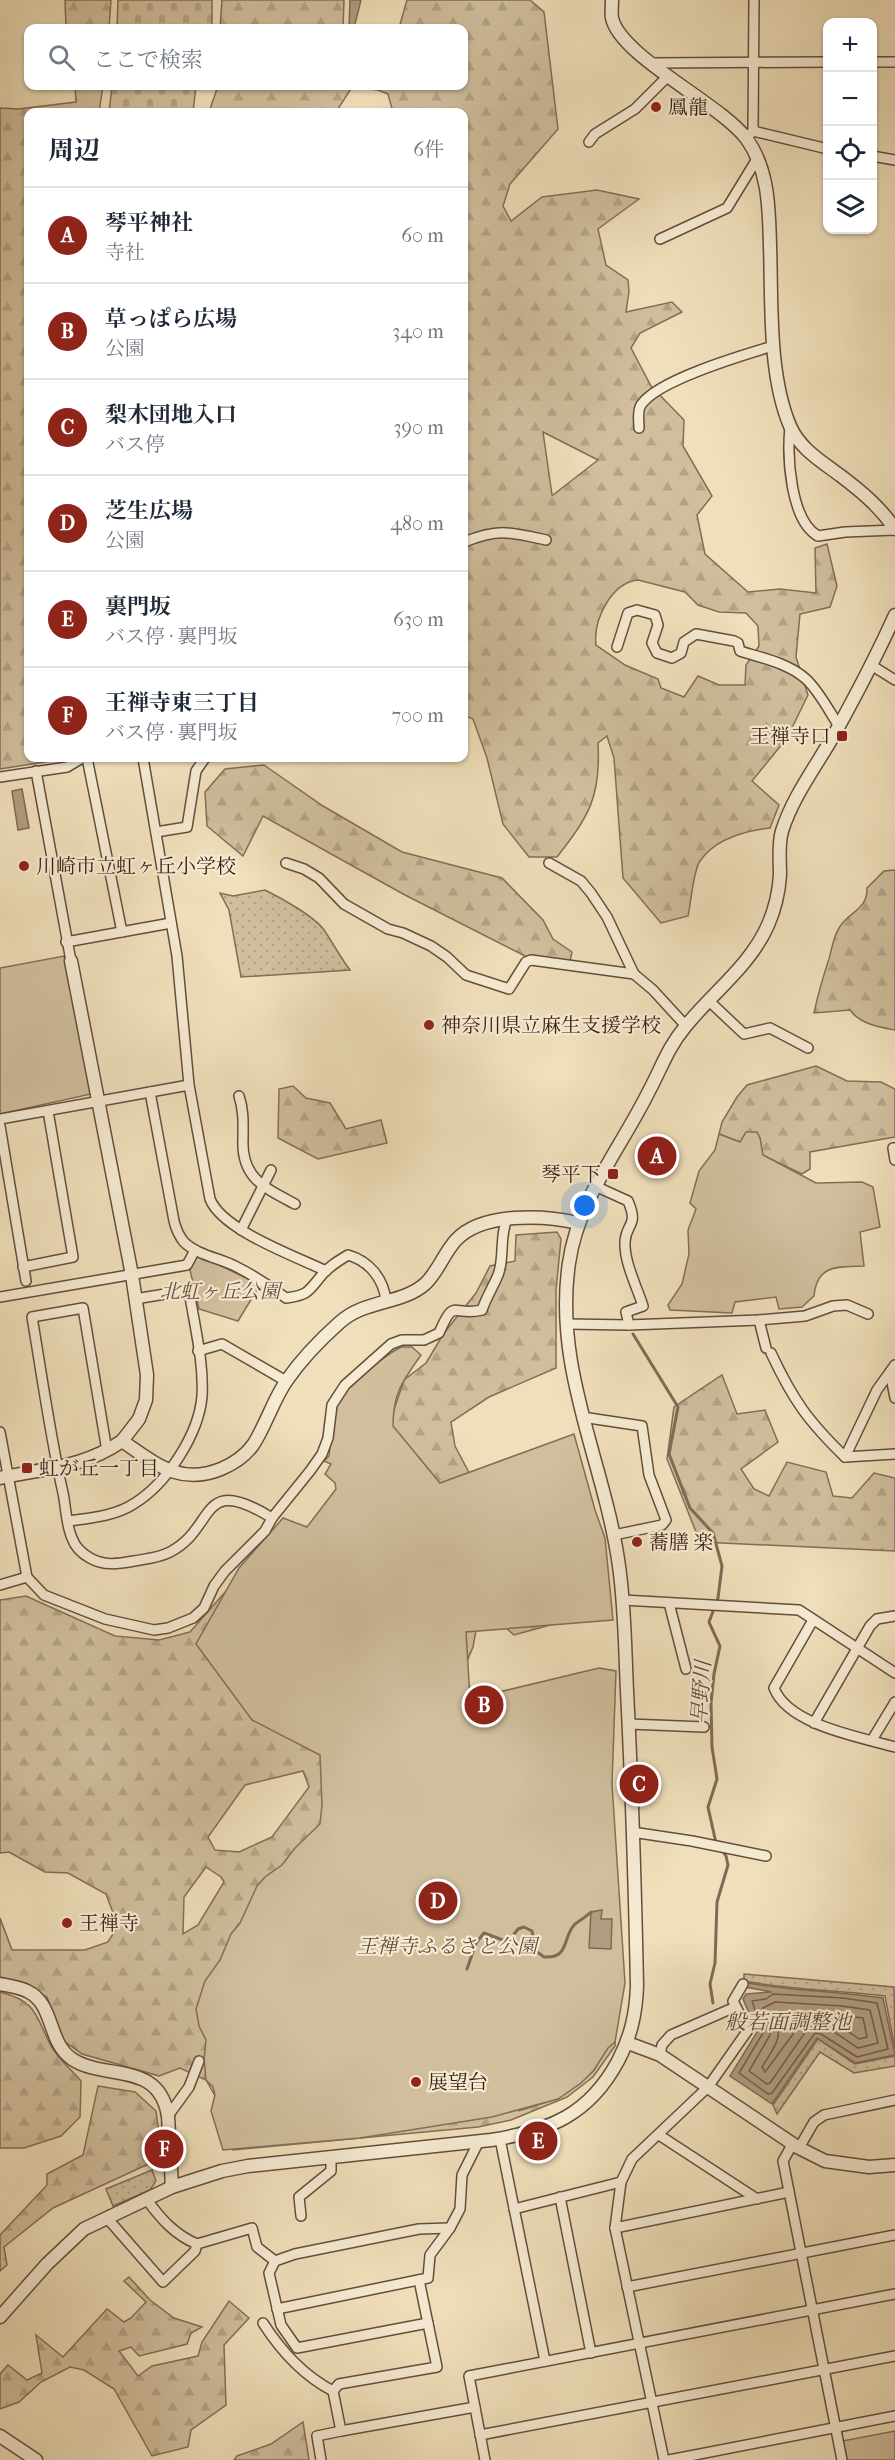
<!DOCTYPE html>
<html lang="ja">
<meta charset="utf-8">
<style>
body{margin:0;font-family:"IM FELL French Canon","Noto Serif JP",serif;background:#f2f2f3;color:#1f2937}
.controls{position:absolute;right:18px;top:18px;display:grid;overflow:hidden;border-radius:12px;box-shadow:0 2px 4px #0004}
.controls button{width:54px;height:54px;display:grid;place-items:center;padding:0;border:0;border-bottom:2px solid #e0e1e3;background:#fff;color:#1f2937;font:30px sans-serif}
.you{position:absolute;left:585px;top:1206px;width:21px;height:21px;margin:-15px;border:4px solid #fff;border-radius:50%;background:#1a73e8;box-shadow:0 0 0 9px #1a73e833}
.badge{display:grid;place-items:center;width:39px;height:39px;border-radius:50%;background:#8f2418;color:#fff;font-size:20px;font-weight:700}
.pin{position:absolute;translate:-50% -50%;border:3px solid #fff;box-shadow:0 2px 6px #0006}
.list{margin:0;padding:0;list-style:none}
h2{display:flex;justify-content:space-between;align-items:center;height:78px;margin:0;padding:0 24px;font-size:26px}
h2 small{font-size:20px;font-weight:400;color:#747a83}
.list li{display:grid;grid-template-columns:39px 1fr auto;gap:18px;align-items:center;box-sizing:border-box;height:96px;padding:0 24px;border-top:2px solid #e0e1e3}
.list b{display:block;font-size:22px;white-space:nowrap}
.list p{margin:0;font-size:20px;white-space:nowrap;color:#747a83}
.list em{font-size:20px;font-style:normal;color:#747a83}
.icon{flex:none;width:33px;height:33px;fill:none;stroke:currentColor;stroke-width:2;stroke-linecap:round;stroke-linejoin:round}
.map{position:relative;flex:none;width:895px;height:2460px;overflow:hidden}
.search{position:absolute;background:#fff;box-shadow:0 2px 4px #0004;left:24px;top:24px;width:444px;height:66px;display:flex;align-items:center;gap:15px;box-sizing:border-box;padding:0 21px;border-radius:12px;color:#747a83;font-size:22px}
.panel{position:absolute;background:#fff;box-shadow:0 2px 4px #0004;left:24px;top:108px;width:444px;height:654px;border-radius:12px}
.map>svg:first-child{display:block}
</style>
<div class="map">
<svg width="895" height="2460" viewBox="0 0 895 2460">
<defs>
<pattern id="grass-dots" width="8" height="8" patternUnits="userSpaceOnUse" patternTransform="scale(1.5)"><rect width="8" height="8" fill="#d0be9d"/><path d="M2 2h.1M6 6h.1" fill="none" stroke="#b3a386" stroke-width="1.8" stroke-linecap="round"/></pattern>
<pattern id="forest-firs" width="22" height="20" patternUnits="userSpaceOnUse" patternTransform="scale(1.5)"><rect width="22" height="20" fill="#d0be9d"/><path d="M5 1l3.5 6h-7zM16 11l3.5 6h-7z" fill="#b3a386"/></pattern>
<pattern id="cemetery-stones" width="16" height="16" patternUnits="userSpaceOnUse" patternTransform="scale(1.5)"><rect width="16" height="16" fill="#d0be9d"/><path d="M2 7V4a2 2 0 0 1 4 0v3zM10 15v-3a2 2 0 0 1 4 0v3z" fill="#b3a386"/></pattern>
</defs>
<rect width="100%" height="100%" fill="#efdfba"/>
<filter id="stains"><feTurbulence type="fractalNoise" baseFrequency=".00333" numOctaves="4"/><feColorMatrix values="0 0 0 0 .2 0 0 0 0 .09 0 0 0 0 .02 0 0 0 .5 -.17"/></filter>
<radialGradient id="worn" r=".72"><stop offset=".6" stop-color="#630" stop-opacity="0"/><stop offset="1" stop-color="#630" stop-opacity=".3"/></radialGradient>
<g fill="url(#grass-dots)" stroke="#846d58" stroke-width="1.5">
<path d="M 265,890 C 281,898 314,916 324,930 C 333,943 340,957 350,970 L 241,977 L 229,910 L 220,893 L 233,896 Z"/>
<path d="M 744,1974 L 894,1987 L 895,2049 L 885,1996 C 838,1990 791,1990 744,1981 Z"/>
<polygon points="818,2039 855,2064 895,2056 895,2066 854,2073 820,2052 777,2114 773,2105"/>
<polygon points="152,2170 156,2181 150,2190 113,2206 106,2189"/>
</g>
<g fill="url(#forest-firs)" stroke="#846d58" stroke-width="1.5" fill-rule="evenodd">
<polygon points="65,0 111,0 109,28 66,28"/>
<polygon points="222,0 344,0 343,28 220,28"/>
<path d="M 407,0 L 530,0 L 544,12 L 558,129 L 510,184 L 503,206 L 511,221 L 542,197 L 597,190 L 639,199 L 598,229 L 606,265 L 628,280 L 629,291 L 626,312 L 672,302 L 682,312 L 640,333 L 631,348 L 651,386 L 684,420 L 683,446 L 712,496 L 697,515 L 705,554 L 748,592 L 780,589 L 816,593 L 815,548 L 827,544 L 837,586 L 830,607 L 800,614 L 796,657 L 808,695 L 787,738 L 752,781 L 779,805 L 770,828 C 745,831 715,839 700,861 C 693,871 691,903 688,916 L 661,923 L 623,878 L 614,758 L 607,736 L 598,743 C 601,797 589,816 557,857 L 529,857 L 503,824 L 487,758 L 473,719 L 464,715 L 464,112 L 393,112 L 388,94 L 378,90 L 352,87 L 336,112 L 209,112 L 218,86 L 464,86 L 464,28 L 399,28 ZM 543,432 L 598,460 L 553,495 L 552,495 ZM 638,580 L 685,592 L 698,605 L 719,612 L 746,613 L 758,626 L 759,646 L 746,665 L 745,685 L 719,685 L 698,676 L 684,697 L 661,688 L 658,679 L 625,665 L 596,645 C 593,620 611,583 638,580 Z"/>
<polygon points="75,86 103,86 99,112 28,112 28,758 70,758 0,769 0,108 18,109 76,102"/>
<polygon points="264,765 323,806 402,852 502,878 543,920 553,939 572,952 570,961 529,958 405,895 263,816 243,856 207,826 205,792 225,769"/>
<path d="M 895,870 L 895,1030 C 879,1027 860,1024 850,1010 L 814,1013 C 818,994 823,977 829,959 C 832,948 833,938 839,928 C 848,912 868,910 867,888 L 884,871 Z"/>
<polygon points="816,1066 847,1081 881,1082 895,1089 895,1137 810,1152 810,1169 802,1174 762,1155 760,1138 740,1142 719,1134 722,1122 737,1097 747,1085"/>
<polygon points="293,1086 306,1098 330,1103 346,1129 381,1120 387,1143 318,1159 278,1138 279,1089"/>
<path d="M 557,1232 L 561,1239 L 556,1290 L 556,1368 L 489,1397 L 451,1422 L 455,1446 L 473,1480 L 605,1610 L 514,1635 L 499,1622 L 478,1619 L 473,1647 L 460,1678 L 480,1697 L 614,1892 L 616,1965 L 615,2046 L 593,2077 L 567,2097 L 511,2120 L 478,2127 L 233,2150 L 219,2103 L 206,2080 L 180,2068 L 159,2076 L 82,2054 L 64,2041 L 47,1997 L 0,1977 L 0,1918 L 12,1950 L 85,1950 L 108,1942 L 118,1926 L 106,1894 L 68,1873 L 45,1872 L 9,1852 L 0,1853 L 0,1600 L 26,1596 L 115,1636 L 159,1640 L 190,1632 L 226,1591 L 303,1533 L 380,1452 L 404,1380 L 426,1363 L 444,1333 L 476,1293 L 490,1266 L 515,1261 L 516,1235 ZM 303,1771 L 309,1787 L 272,1837 L 239,1852 L 215,1850 L 208,1837 L 245,1785 ZM 206,1867 L 221,1877 L 224,1882 L 198,1925 L 183,1934 L 184,1897 ZM 594,2070 C 568,2097 553,2101 518,2111 Z"/>
<polygon points="722,1375 737,1414 765,1410 778,1442 741,1469 754,1489 769,1496 787,1462 826,1472 833,1496 852,1498 874,1473 895,1478 895,1551 700,1542 667,1459 674,1407"/>
<path d="M 0,1992 C 38,2002 35,2015 51,2046 C 58,2059 72,2070 81,2081 L 80,2117 L 61,2136 L 24,2148 L 0,2148 Z"/>
<polygon points="98,2086 135,2092 156,2111 160,2140 155,2161 53,2208 4,2247 7,2265 0,2271 0,2235 47,2185 47,2174 83,2155"/>
<polygon points="129,2277 150,2300 174,2318 202,2327 191,2333 187,2344 139,2356 131,2347 119,2351 138,2376 152,2366 198,2356 202,2342 229,2301 249,2318 224,2345 226,2405 191,2430 188,2447 152,2456 114,2389 84,2370 70,2367 41,2382 19,2402 0,2409 0,2374 8,2365 27,2380 42,2373 36,2335 63,2357 107,2309 124,2322 131,2318 146,2302 124,2281"/>
<polygon points="303,2422 309,2460 234,2460 237,2456 271,2444"/>
</g>
<g fill="url(#cemetery-stones)" stroke="#846d58" stroke-width="1.5">
<polygon points="118,0 212,0 212,24 214,28 117,28"/>
<polygon points="112,86 196,86 193,112 109,112"/>
</g>
<g fill="#d0be9d" stroke="#846d58" stroke-width="1.5">
<polygon points="64,956 91,1094 0,1114 0,968"/>
<path d="M 746,1132 L 757,1132 L 760,1138 L 763,1155 L 816,1183 L 862,1182 L 873,1187 L 880,1227 L 860,1232 L 864,1266 C 838,1267 817,1264 814,1296 L 802,1307 L 779,1309 L 776,1297 L 735,1302 L 732,1313 L 670,1310 L 668,1305 L 682,1284 L 689,1254 L 688,1230 L 696,1209 L 690,1203 L 699,1171 L 715,1150 L 719,1134 L 740,1142 Z"/>
<polygon points="197,1254 260,1285 238,1321 199,1309 190,1270"/>
<path d="M 401,1347 L 412,1347 L 421,1355 C 403,1381 393,1392 393,1426 L 440,1483 L 574,1434 L 595,1510 L 605,1538 L 613,1620 L 466,1632 L 470,1699 L 599,1668 L 616,1671 L 612,1784 L 625,1983 L 615,2042 L 608,2048 L 594,2070 L 581,2083 L 558,2099 L 492,2117 L 360,2138 L 223,2150 L 211,2111 L 215,2095 L 213,2087 L 206,2080 L 204,2059 L 206,2040 L 199,2026 L 196,2009 L 205,1981 L 220,1960 L 231,1934 L 240,1923 L 257,1886 L 265,1877 L 282,1865 L 295,1848 L 320,1824 L 322,1805 L 320,1755 L 252,1720 L 196,1644 L 239,1568 L 283,1518 L 307,1527 L 336,1489 L 335,1483 L 325,1474 L 331,1464 L 324,1461 L 329,1456 C 331,1438 331,1415 339,1399 C 346,1386 387,1354 401,1347 Z"/>
<polygon points="895,2431 895,2460 846,2460 842,2441"/>
</g>
<g fill="#b09d81" stroke="#806955" stroke-width="1.5">
<polygon points="350,0 361,0 354,28 349,28"/>
<polygon points="22,789 29,828 18,830 12,791"/>
<polygon points="602,1910 601,1919 612,1919 611,1949 589,1948 591,1912"/>
<path d="M 742,1982 C 789,1991 836,1991 883,1998 L 895,2055 L 855,2063 L 817,2038 L 772,2104 L 730,2076 L 757,2032 L 743,1999 L 746,1994 L 772,1992 L 745,1987 Z"/>
</g>
<g fill="none" stroke-linecap="round" stroke-linejoin="round">
<g stroke="#745c4a" stroke-width="1.5">
<polygon points="773,1994 843,1998 877,2003 888,2049 857,2057 821,2034 815,2033 772,2093 768,2094 739,2073 763,2033 752,2001 766,1999"/>
<path d="M 775,2002 L 842,2006 L 870,2010 L 878,2043 L 858,2048 C 843,2040 822,2016 806,2031 L 770,2083 L 767,2084 L 749,2071 L 770,2035 L 770,2028 L 763,2008 Z"/>
<path d="M 779,2011 L 806,2013 L 809,2016 L 799,2026 L 765,2072 L 762,2067 C 774,2047 784,2039 775,2015 Z"/>
<polygon points="832,2014 863,2018 867,2037 859,2039 830,2019 829,2016"/>
</g>
<g stroke="#806955" stroke-width="3">
<polyline points="633,1334 678,1407 669,1454 690,1508 713,1533 722,1566 718,1598 709,1622 720,1646 714,1674 711,1703 712,1747 717,1779 708,1807 716,1843"/>
<path d="M 467,1969 L 476,1943 L 484,1933 L 508,1942 L 518,1929 L 524,1927 L 532,1931 L 536,1951 L 544,1957 C 570,1959 562,1937 575,1924 C 580,1920 586,1917 591,1912"/>
<polyline points="713,2003 710,1984 715,1963 717,1902 728,1865 726,1856 722,1850"/>
</g>
<defs>
<g id="minor">
<polyline points="872,62 895,62"/>
<polyline points="652,63 828,62"/>
<polyline points="753,131 828,149"/>
<polyline points="746,138 753,131 754,0"/>
<polyline points="589,142 595,134 635,109 668,76"/>
<polyline points="872,156 895,160"/>
<polyline points="660,239 727,208 757,159"/>
<path d="M 790,427 C 787,456 790,520 818,536 L 845,532 L 895,530"/>
<path d="M 639,428 C 639,421 637,411 641,405 C 657,380 743,355 773,346"/>
<path d="M 464,542 C 499,528 510,532 546,540"/>
<path d="M 617,647 L 628,613 L 637,610 L 655,615 L 658,625 L 652,643 L 657,653 L 672,658 L 681,653 L 684,642 L 696,634 L 734,641 L 738,643 L 740,651 C 762,658 788,663 806,679 C 819,691 829,711 839,726"/>
<polyline points="871,665 895,680"/>
<polyline points="87,758 122,932"/>
<path d="M 143,758 L 177,956 L 189,1085 L 210,1199 C 222,1230 295,1256 326,1271"/>
<polyline points="36,771 71,961"/>
<polyline points="0,777 67,767 82,758"/>
<polyline points="156,832 187,827 196,771 205,758"/>
<polyline points="286,863 304,869 319,878 344,904 388,929 403,933 431,946 447,957 466,975 509,989 526,962 531,960 634,974"/>
<polyline points="549,863 581,881 591,893 607,917 634,974 653,990 686,1026"/>
<polyline points="66,942 171,923"/>
<polyline points="708,1000 744,1034 770,1028 808,1048"/>
<path d="M 150,1092 L 174,1221 C 176,1229 179,1236 184,1242 C 197,1255 219,1258 235,1266 C 253,1275 270,1286 286,1298 C 308,1295 308,1292 321,1276 C 328,1267 338,1261 348,1255 C 369,1261 383,1278 386,1300"/>
<path d="M 239,1096 C 244,1111 243,1124 243,1139 C 241,1178 265,1188 295,1204"/>
<polyline points="0,1119 189,1085"/>
<polyline points="0,1126 26,1281"/>
<polyline points="895,1148 893,1148 895,1160"/>
<path d="M 595,1186 L 628,1201 C 639,1227 626,1222 625,1242 C 624,1262 637,1287 643,1306 L 626,1312 L 629,1325"/>
<polyline points="241,1230 271,1170"/>
<polyline points="23,1267 73,1257 48,1111"/>
<polyline points="0,1297 187,1265 195,1250"/>
<polyline points="759,1320 766,1348"/>
<polyline points="566,1324 629,1325 759,1320 805,1316 833,1306 847,1305 868,1314"/>
<polyline points="198,1351 222,1344 286,1381"/>
<path d="M 771,1353 C 793,1400 808,1421 845,1457 L 895,1454"/>
<polyline points="890,1372 895,1398"/>
<polyline points="582,1417 642,1426 649,1475 666,1520 662,1525 614,1535"/>
<path d="M 0,1432 L 27,1577 L 44,1595 L 105,1619 L 154,1630 L 168,1628 L 193,1618 L 204,1608 L 214,1586 L 225,1571 L 265,1531 L 272,1518 L 310,1471 L 322,1454 L 328,1438 L 332,1405 L 345,1385 L 391,1344 L 402,1340 L 424,1340 L 439,1333 C 455,1296 452,1317 482,1310 C 486,1298 493,1287 498,1275 C 505,1257 499,1237 507,1219"/>
<path d="M 107,1451 L 83,1308 L 32,1317 C 42,1376 50,1435 63,1493 C 66,1507 66,1525 72,1538 C 75,1547 81,1553 90,1558 C 104,1566 118,1564 134,1561 C 145,1559 159,1558 170,1552 C 217,1528 198,1472 272,1518"/>
<polyline points="845,1457 877,1390 895,1365"/>
<path d="M 69,1521 C 91,1518 116,1516 135,1503 C 167,1483 199,1434 202,1396 C 204,1361 194,1324 189,1290 L 135,1299"/>
<polyline points="0,1585 27,1577"/>
<polyline points="623,1600 799,1610 895,1673"/>
<polyline points="669,1603 686,1669"/>
<path d="M 813,1620 L 774,1688 C 788,1725 860,1737 895,1747"/>
<polyline points="814,1723 870,1626 877,1619 895,1616"/>
<polyline points="629,1724 704,1727"/>
<polyline points="872,1740 895,1702"/>
<polyline points="632,1832 692,1841 766,1856"/>
<polyline points="660,2055 662,2045 671,2035 735,2007"/>
<polyline points="168,2116 189,2087 199,2061"/>
<polyline points="659,2135 757,2199"/>
<polyline points="500,2139 545,2361"/>
<polyline points="793,2143 783,2161 842,2460"/>
<polyline points="799,2148 814,2122 824,2115 895,2100"/>
<polyline points="560,2197 591,2353"/>
<polyline points="514,2209 621,2182"/>
<polyline points="301,2216 299,2197 331,2171 331,2156"/>
<path d="M 107,2218 L 163,2282 L 195,2251 L 197,2244 C 175,2235 161,2219 147,2200"/>
<polyline points="615,2228 789,2192"/>
<polyline points="197,2244 252,2228 257,2247 275,2261"/>
<polyline points="627,2287 895,2235"/>
<polyline points="277,2309 428,2278 430,2255 450,2228 460,2209 462,2175 479,2141"/>
<path d="M 263,2323 C 281,2351 304,2376 333,2391"/>
<polyline points="428,2323 297,2348 281,2325 269,2273 275,2261 295,2254 419,2229 450,2228"/>
<polyline points="341,2431 475,2407"/>
<polyline points="480,2435 895,2356"/>
<polyline points="321,2460 317,2436 341,2431 333,2391 339,2384 437,2367 419,2280"/>
<polyline points="485,2460 469,2376 895,2294"/>
<polyline points="664,2460 615,2228 621,2182 632,2159 708,2087 748,2030 733,2001 743,1984"/>
<polyline points="669,2460 895,2416"/>
</g>
<g id="tertiary">
<path d="M 612,0 C 612,6 611,13 612,18 C 620,56 719,103 746,138 C 769,169 769,209 770,246 C 772,301 768,374 790,426 C 800,449 821,461 841,476 C 862,492 880,507 895,529"/>
<polyline points="71,961 132,1275 147,1375 146,1400 139,1419 122,1441"/>
<path d="M 0,1478 C 45,1468 83,1468 122,1441 C 155,1463 179,1486 221,1469 C 233,1464 245,1456 253,1445 C 266,1425 273,1400 287,1380 C 301,1360 320,1340 339,1323 C 365,1299 401,1305 425,1284 C 438,1272 444,1253 456,1240 C 482,1212 544,1215 578,1223"/>
<path d="M 0,1984 C 9,1986 19,1987 27,1991 C 55,2004 47,2042 72,2059 C 105,2081 159,2060 168,2116 L 172,2187"/>
<polyline points="628,2043 660,2055 799,2148 825,2161 869,2167 895,2165"/>
<path d="M 0,2317 L 47,2264 L 84,2229 L 172,2187 L 222,2171 L 248,2166 L 491,2140 C 549,2131 589,2115 618,2061 C 631,2036 636,2014 637,1986 C 635,1888 632,1789 627,1691 C 625,1650 625,1608 619,1566 C 605,1464 553,1369 569,1263 C 578,1199 621,1148 649,1091 C 662,1067 667,1049 685,1027 C 713,992 750,966 768,925 C 775,909 779,891 780,875 C 780,861 778,844 782,831 C 793,796 817,765 835,733 C 856,695 877,655 895,615"/>
<polyline points="0,2436 36,2460"/>
</g>
</defs>
<use href="#minor" stroke="#654d3c" stroke-width="12"/>
<use href="#tertiary" stroke="#654d3c" stroke-width="15"/>
<use href="#minor" stroke="#f5ead2" stroke-width="9"/>
<use href="#tertiary" stroke="#f5ead2" stroke-width="12"/>
</g>
<g fill="#8f2418" stroke="#f5ead2" stroke-width="2">
<circle cx="656" cy="107" r="6"/>
<rect x="836" y="730" width="12" height="12" rx="3"/>
<circle cx="24" cy="866" r="6"/>
<circle cx="429" cy="1025" r="6"/>
<rect x="607" y="1168" width="12" height="12" rx="3"/>
<rect x="21" y="1462" width="12" height="12" rx="3"/>
<circle cx="637" cy="1542" r="6"/>
<circle cx="67" cy="1923" r="6"/>
<circle cx="416" cy="2082" r="6"/>
</g>
<g text-anchor="middle" dominant-baseline="central" stroke-width="4.5" stroke-linejoin="round" paint-order="stroke">
<g font-size="20" fill="#371c12" stroke="#f5ead2" text-anchor="start">
<text x="668" y="107">鳳龍</text>
<text x="830" y="736" text-anchor="end">王禅寺口</text>
<text x="36" y="866">川崎市立虹ヶ丘小学校</text>
<text x="441" y="1025">神奈川県立麻生支援学校</text>
<text x="601" y="1174" text-anchor="end">琴平下</text>
<text x="39" y="1468">虹が丘一丁目</text>
<text x="649" y="1542">蕎膳 楽</text>
<text x="79" y="1923">王禅寺</text>
<text x="428" y="2082">展望台</text>
</g>
<g font-size="20" font-style="italic" fill="#654d3c" stroke="#f5ead2">
<text x="220" y="1291">北虹ヶ丘公園</text>
<text x="447" y="1946">王禅寺ふるさと公園</text>
</g>
<g font-size="21" font-style="italic" fill="#614939" stroke="#f5ead2">
<text transform="translate(701 1692) rotate(-86)">早野川</text>
<text x="788" y="2022">般若面調整池</text>
</g>
</g>
<rect width="100%" height="100%" filter="url(#stains)"/>
<rect width="100%" height="100%" fill="url(#worn)"/>
</svg>
<div class="controls">
<button>+</button>
<button>−</button>
<button><svg class="icon" aria-label="locate" viewBox="0 0 24 24"><circle cx="12" cy="12" r="6"/><path d="M12 2v4M12 18v4M2 12h4M18 12h4"/></svg></button>
<button><svg class="icon" aria-label="layers" viewBox="0 0 24 24"><path d="M12 4l9 5-9 5-9-5zM3 14l9 5 9-5"/></svg></button>
</div>
<div class="you"></div>
<div class="pin badge" style="left:657px;top:1156px">A</div>
<div class="pin badge" style="left:484px;top:1705px">B</div>
<div class="pin badge" style="left:639px;top:1784px">C</div>
<div class="pin badge" style="left:438px;top:1901px">D</div>
<div class="pin badge" style="left:538px;top:2141px">E</div>
<div class="pin badge" style="left:164px;top:2149px">F</div>
<div class="search"><svg class="icon" aria-label="search" viewBox="0 0 24 24"><circle cx="10" cy="10" r="6"/><path d="M15 15l6 6"/></svg>ここで検索</div>
<section class="panel">
<h2>周辺<small>6件</small></h2>
<ul class="list">
<li><span class="badge">A</span><div><b>琴平神社</b><p>寺社</p></div><em>60 m</em></li>
<li><span class="badge">B</span><div><b>草っぱら広場</b><p>公園</p></div><em>340 m</em></li>
<li><span class="badge">C</span><div><b>梨木団地入口</b><p>バス停</p></div><em>390 m</em></li>
<li><span class="badge">D</span><div><b>芝生広場</b><p>公園</p></div><em>480 m</em></li>
<li><span class="badge">E</span><div><b>裏門坂</b><p>バス停 · 裏門坂</p></div><em>630 m</em></li>
<li><span class="badge">F</span><div><b>王禅寺東三丁目</b><p>バス停 · 裏門坂</p></div><em>700 m</em></li>
</ul>
</section>
</div>
